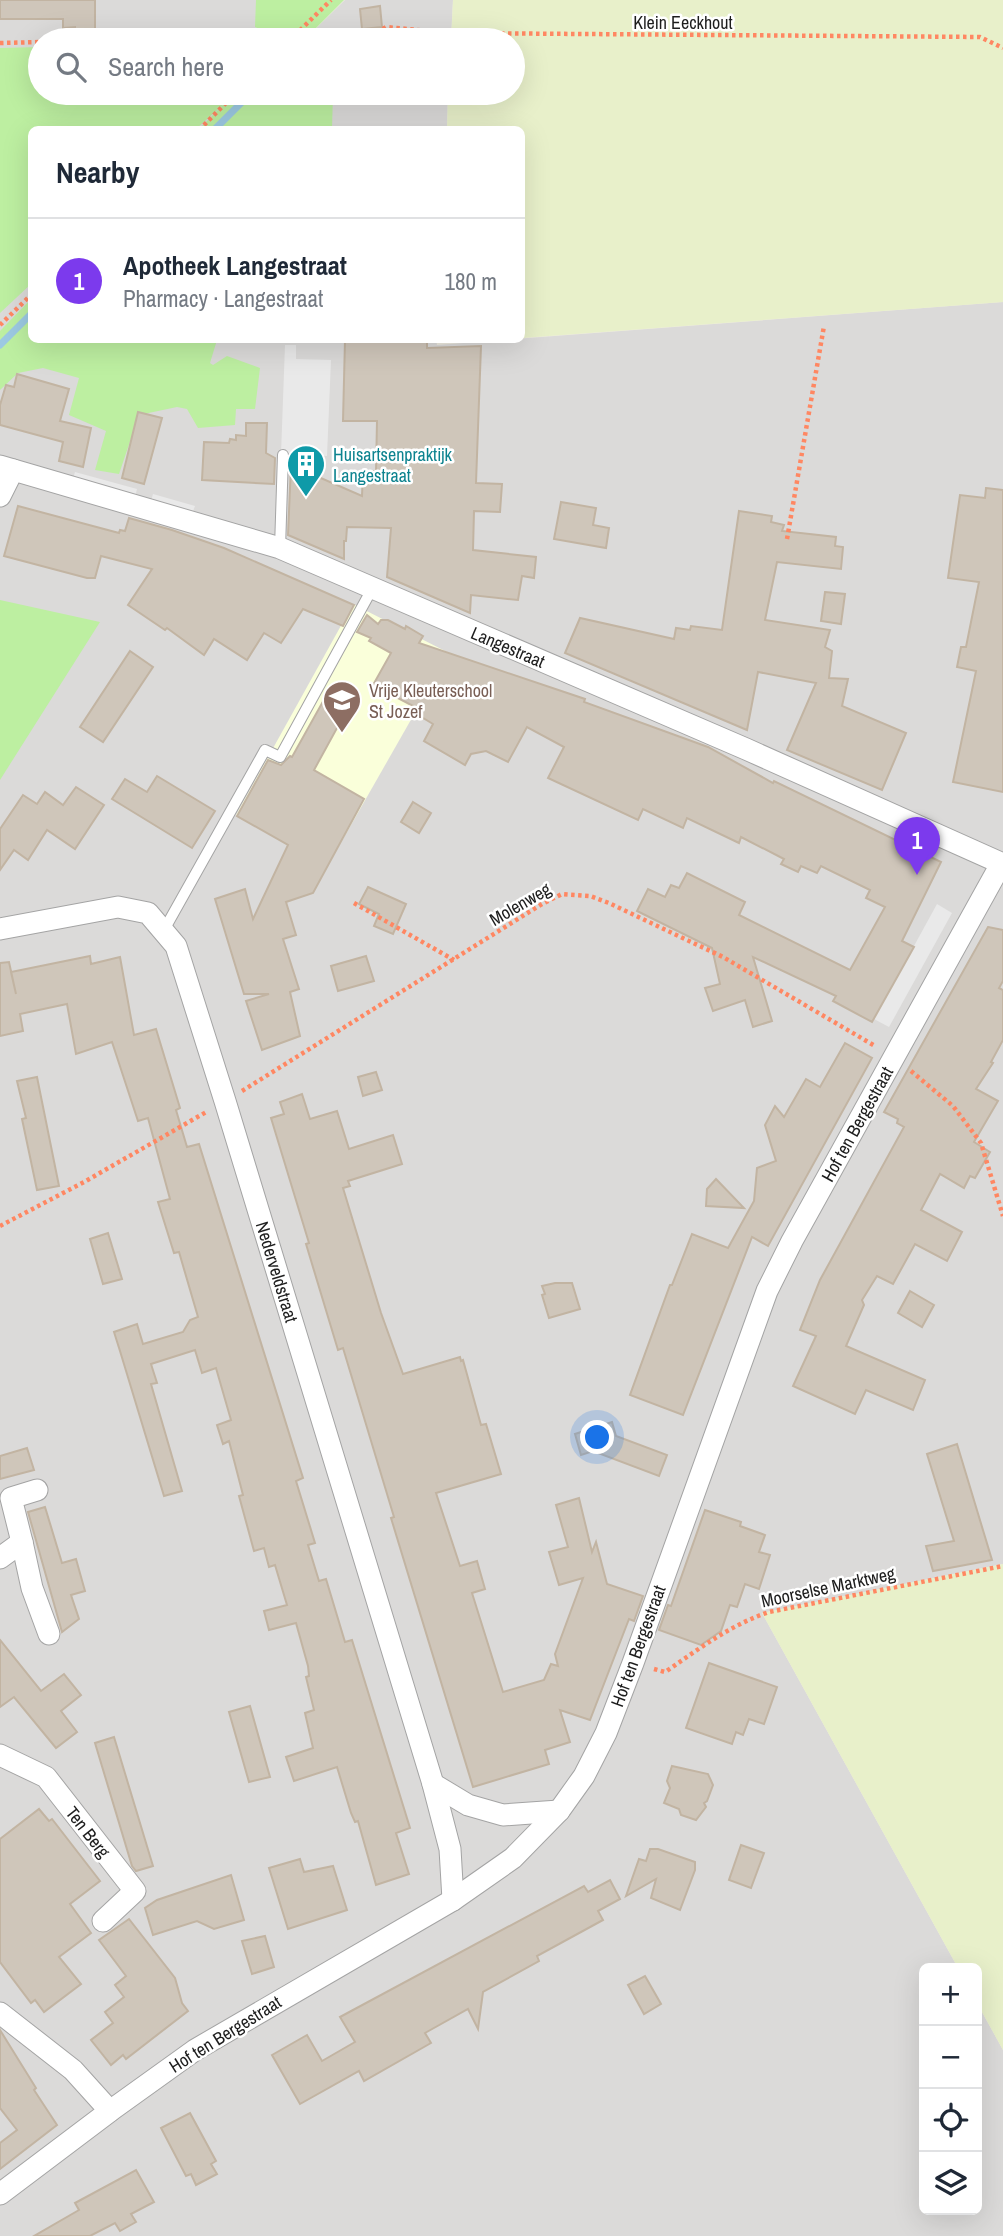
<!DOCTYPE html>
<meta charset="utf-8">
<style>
body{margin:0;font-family:"Archivo Narrow",sans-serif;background:#f6f6f7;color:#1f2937}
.controls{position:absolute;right:21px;bottom:21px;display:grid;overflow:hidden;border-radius:10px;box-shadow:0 7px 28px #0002}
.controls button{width:63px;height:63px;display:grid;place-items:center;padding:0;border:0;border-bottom:2px solid #e0e1e3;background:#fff;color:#1f2937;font:35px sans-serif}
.you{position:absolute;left:598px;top:1438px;width:24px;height:24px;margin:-18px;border:5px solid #fff;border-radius:50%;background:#1a73e8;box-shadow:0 0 0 10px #1a73e833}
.badge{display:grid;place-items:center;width:46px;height:46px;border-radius:50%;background:#7c3aed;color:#fff;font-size:23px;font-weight:700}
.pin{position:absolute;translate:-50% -58px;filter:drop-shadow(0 2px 4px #0008)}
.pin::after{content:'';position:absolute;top:37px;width:24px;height:21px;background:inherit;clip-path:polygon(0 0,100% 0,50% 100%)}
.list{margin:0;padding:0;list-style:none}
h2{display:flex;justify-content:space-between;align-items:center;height:91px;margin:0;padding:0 28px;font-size:30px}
h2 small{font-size:23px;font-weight:400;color:#747a83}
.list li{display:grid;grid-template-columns:46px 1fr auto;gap:21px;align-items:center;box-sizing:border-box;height:126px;padding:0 28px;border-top:2px solid #e0e1e3}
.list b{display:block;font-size:26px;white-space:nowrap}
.list p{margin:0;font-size:23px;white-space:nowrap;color:#747a83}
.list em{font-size:23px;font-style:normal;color:#747a83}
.icon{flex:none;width:38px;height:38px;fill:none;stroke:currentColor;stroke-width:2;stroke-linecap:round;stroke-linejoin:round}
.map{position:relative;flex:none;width:1003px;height:2236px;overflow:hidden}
.search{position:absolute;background:#fff;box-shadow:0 7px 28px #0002;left:28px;top:28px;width:497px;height:77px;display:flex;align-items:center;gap:18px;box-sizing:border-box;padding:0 24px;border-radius:38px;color:#747a83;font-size:26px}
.panel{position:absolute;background:#fff;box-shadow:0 7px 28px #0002;left:28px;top:126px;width:497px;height:217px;border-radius:10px}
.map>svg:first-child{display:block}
</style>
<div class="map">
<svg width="1003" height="2236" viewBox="0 0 1003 2236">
<rect width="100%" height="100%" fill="#efece1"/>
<g fill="#dbdad9">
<polygon points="0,0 256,0 256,27 284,40 40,40 40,93 448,93 447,129 32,130 32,340 436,340 437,345 1003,302 1003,1564 762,1613 958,1968 924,1968 924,2210 977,2210 977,2003 1003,2050 1003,2236 0,2236"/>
<polygon points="345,0 453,0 451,40 304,40"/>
</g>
<polygon fill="#faffda" points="353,604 449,653 327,867 236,815"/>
<g fill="#e8f0ca">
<polygon points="453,0 1003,0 1003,302 522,338 522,130 447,129 448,93 513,93 513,40 451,40"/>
<polygon points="1003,1564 1003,2050 977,2003 977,1968 958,1968 762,1613"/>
</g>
<g fill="#bdefa1">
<polygon points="256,0 344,0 304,40 284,40 255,27"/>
<polygon points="40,47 40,93 333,93 332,129 199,129 225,103 196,129 32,130 31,284 0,313 0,48"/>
<polygon points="31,299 32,340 217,340 210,363 213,365 227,356 260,368 255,409 236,409 235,425 198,428 187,409 177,407 139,415 119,474 95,470 106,431 69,415 79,378 43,368 18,373 0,390 0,331"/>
<polygon points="0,600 100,622 0,780"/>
</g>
<g fill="#e9e9e9">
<polygon points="285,345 296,345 296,359 331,360 327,456 281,454"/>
<polygon points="75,472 137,489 135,497 73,479"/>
<polygon points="153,494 195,506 192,514 151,501"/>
<polygon points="937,904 952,913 889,1027 874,1019"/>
</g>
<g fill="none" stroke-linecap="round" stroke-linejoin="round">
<g stroke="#9cc9e2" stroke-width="7">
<polyline points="214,130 251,93"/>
<polyline points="0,345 32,313"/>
</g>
</g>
<g fill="#cfc6ba" stroke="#c2b4a2" stroke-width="2">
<polygon points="0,0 95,0 95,35 75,35 75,27 63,28 63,19 0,19"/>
<polygon points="380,6 382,27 362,29 360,9"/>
<polygon points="345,340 427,340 427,348 481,346 476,483 502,484 500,512 474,511 473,550 536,557 534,578 522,576 518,600 471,595 470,613 387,577 391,528 347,527 346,541 344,541 344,559 288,535 291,465 362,496 363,471 376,471 377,421 343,421"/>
<polygon points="17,374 69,389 60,421 91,428 83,467 59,461 63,442 0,425 0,405 6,385 14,387"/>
<polygon points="138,412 162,418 144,484 122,478"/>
<polygon points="246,423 267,423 266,453 275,458 274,484 202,480 204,442 229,443 230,439 236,440 236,435 246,436"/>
<polygon points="986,488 1003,490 1003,792 953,782 976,671 957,667 961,647 966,647 979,582 948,578 960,495 985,498"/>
<polygon points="561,502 596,508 593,525 609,528 606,548 554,539"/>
<polygon points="18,506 119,533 120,530 125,531 129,518 172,530 224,548 354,605 343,626 303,609 281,643 264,633 247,660 214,639 204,655 167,628 165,630 128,605 152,569 101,556 95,578 87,578 4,556"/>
<polygon points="739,511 772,516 771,522 784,525 782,531 836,537 835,546 843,547 841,569 777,562 765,620 830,630 825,647 832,651 829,678 848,679 842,706 906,733 882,790 787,750 816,683 758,672 747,730 565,653 580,618 674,639 676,628 690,630 691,626 722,630"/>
<polygon points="825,592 845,594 841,624 821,621"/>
<polygon points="367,615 378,624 381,620 388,620 405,629 406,626 423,636 419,643 585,699 584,702 708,747 773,783 774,781 941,862 902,941 914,947 872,1022 833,1001 836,996 753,957 772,1021 753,1027 745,1000 713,1011 705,988 720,984 712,948 637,911 648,889 665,897 671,885 679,888 687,873 745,902 739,915 850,970 885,907 866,898 870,890 821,866 817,873 801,866 798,872 781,864 784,859 741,837 739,843 687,818 683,828 643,809 638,820 548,778 564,747 527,727 508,762 486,751 471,754 465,765 424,741 433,724 415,713 417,708 373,685 391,653 369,641 371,638 357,632"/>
<polygon points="130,651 153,667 103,742 80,727"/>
<polygon points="326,696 348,708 314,770 364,799 313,893 286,902 296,935 283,939 299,989 290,992 300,1036 262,1050 246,1001 269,994 244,994 215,899 245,889 253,919 288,845 237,816 268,760 281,765 290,756 292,757"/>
<polygon points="157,776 215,811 192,848 112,799 125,779 147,792"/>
<polygon points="76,787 104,805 75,849 47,830 28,860 14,850 0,870 0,829 23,795 37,804 45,792 63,805"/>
<polygon points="413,802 431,813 419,833 401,822"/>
<polygon points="368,887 406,904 393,934 374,926 379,914 359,904"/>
<polygon points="988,927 1003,930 1003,981 999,988 1003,990 1003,1040 991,1062 993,1063 976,1089 998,1101 974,1142 990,1152 975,1178 970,1176 964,1188 940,1174 921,1210 962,1232 947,1261 915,1244 893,1284 877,1276 862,1300 864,1305 846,1346 925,1380 913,1410 866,1390 855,1414 793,1386 816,1336 800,1330 820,1280 904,1127 897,1123 898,1119 884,1112"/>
<polygon points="90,956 91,964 120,957 134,1035 156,1029 180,1108 176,1110 187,1147 199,1144 303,1478 296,1481 315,1543 308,1545 319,1581 326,1579 345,1642 352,1640 410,1828 396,1833 409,1874 376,1885 358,1821 355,1822 351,1813 337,1767 294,1781 286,1757 313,1748 305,1713 314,1710 306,1677 309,1676 308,1666 296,1623 269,1630 264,1611 287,1605 275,1565 269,1567 264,1548 254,1551 239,1496 243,1495 229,1441 223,1444 217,1425 231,1420 216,1368 202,1373 195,1350 151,1364 157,1383 151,1384 182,1491 164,1496 120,1351 114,1332 137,1324 143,1344 183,1332 190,1320 198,1317 179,1252 174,1253 158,1202 170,1199 148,1118 138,1121 112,1042 76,1054 67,1004 20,1014 23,1031 0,1036 0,963 9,962 16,994 11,972"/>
<polygon points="366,956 374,981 338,991 331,966"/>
<polygon points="845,1043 872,1058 768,1246 752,1237 683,1415 630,1395 670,1285 672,1285 692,1234 728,1248 754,1201 757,1168 776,1161 765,1125 775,1106 784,1117 806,1079 820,1087"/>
<polygon points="376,1072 382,1090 363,1096 358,1077"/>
<polygon points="37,1077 59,1186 37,1190 22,1119 26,1118 17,1081"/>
<polygon points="302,1094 310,1119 337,1111 349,1149 393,1135 402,1164 348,1181 350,1186 343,1188 381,1313 403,1374 460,1357 461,1361 463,1360 481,1425 486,1424 501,1474 436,1493 460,1566 477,1561 485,1589 472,1593 503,1692 544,1680 551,1664 558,1666 555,1654 583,1578 559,1585 549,1552 568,1547 556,1505 579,1498 592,1552 596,1542 607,1584 643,1596 634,1621 629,1619 590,1720 560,1710 570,1742 545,1750 549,1764 473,1787 391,1518 394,1517 343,1348 338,1350 306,1244 309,1243 271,1118 284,1114 280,1102"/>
<polygon points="716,1179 744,1208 706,1206 707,1189"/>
<polygon points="108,1233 122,1279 103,1284 90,1239"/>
<polygon points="555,1283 572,1283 580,1309 549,1318 542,1295 545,1294 542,1286"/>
<polygon points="910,1291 934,1305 922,1327 898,1313"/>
<polygon points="612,1422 616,1436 667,1455 659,1476 593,1451 581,1455 575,1434"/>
<polygon points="957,1444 992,1560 933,1571 926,1546 954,1541 927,1454"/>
<polygon points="27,1448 34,1470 0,1479 0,1456"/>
<polygon points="45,1507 62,1563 76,1559 85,1591 71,1595 79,1619 62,1632 28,1512"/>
<polygon points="705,1510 741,1522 740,1526 765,1535 759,1552 770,1555 759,1589 745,1584 737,1607 730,1605 721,1631 701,1645 659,1630 668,1605 671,1606"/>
<polygon points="0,1640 41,1691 64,1674 81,1695 61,1711 77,1732 56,1748 14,1697 0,1707"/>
<polygon points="709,1663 777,1687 764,1724 749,1719 743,1735 736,1732 732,1744 686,1728"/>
<polygon points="250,1706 270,1777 249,1782 229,1712"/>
<polygon points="114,1737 153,1866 136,1871 132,1866 95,1743"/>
<polygon points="672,1766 708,1774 713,1785 707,1801 704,1803 706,1807 696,1820 681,1815 679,1809 664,1803 670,1788 667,1781"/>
<polygon points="39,1809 49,1821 52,1819 100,1881 70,1904 91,1933 59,1957 81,1984 44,2012 35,2000 31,2003 0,1962 0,1839"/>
<polygon points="741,1845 764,1853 751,1888 729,1880"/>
<polygon points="650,1849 658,1849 695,1862 695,1870 680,1910 651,1898 656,1879 626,1896 639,1859 646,1861"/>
<polygon points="300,1859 304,1872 333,1866 347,1910 288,1929 269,1868"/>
<polygon points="231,1875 244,1920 214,1929 197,1921 153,1935 145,1908 157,1900"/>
<polygon points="610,1880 620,1899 598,1911 603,1920 537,1956 539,1961 483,1992 478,2029 468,2009 425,2033 431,2043 364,2081 359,2071 300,2104 272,2055 307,2035 322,2061 355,2042 340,2017 584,1886 588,1892"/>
<polygon points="129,1919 175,1978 182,2003 188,2011 126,2059 123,2055 111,2065 91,2040 113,2023 105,2012 124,1997 115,1985 126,1976 99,1940"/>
<polygon points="265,1936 274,1967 252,1974 242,1941"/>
<polygon points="645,1976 661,2004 644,2014 628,1985"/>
<polygon points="0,2030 36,2088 34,2090 57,2125 0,2169 0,2143 17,2130 0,2108"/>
<polygon points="190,2113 216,2161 211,2164 217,2174 196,2185 191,2174 186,2176 161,2128"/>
<polygon points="136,2170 154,2202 131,2214 136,2222 120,2231 115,2223 90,2236 34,2236 79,2210 75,2203"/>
</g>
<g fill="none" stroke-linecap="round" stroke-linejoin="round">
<defs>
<g id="lane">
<polyline points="280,548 283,455"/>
<polyline points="164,930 265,750 280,757 372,589"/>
</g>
<g id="street">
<polyline points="0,466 280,548 746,749 1003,864"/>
<polyline points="0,496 13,470"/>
<polyline points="0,929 118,907 148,913 176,946 225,1101 433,1784 450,1849 453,1900"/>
<polyline points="22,1542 32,1588 49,1634"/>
<polyline points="0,1558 22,1542 11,1498 37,1490"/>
<polyline points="0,1755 46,1777 135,1891 103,1921"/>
<polyline points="433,1784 468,1805 503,1815 559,1811"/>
<polyline points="0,2013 73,2070 110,2111"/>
<polyline points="0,2194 110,2111 195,2050 453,1900 513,1858 559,1811 584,1776 606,1733 633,1663 767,1291 792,1241 1001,864"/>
</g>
</defs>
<use href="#lane" stroke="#a4a4a4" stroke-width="12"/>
<use href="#street" stroke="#a4a4a4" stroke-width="23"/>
<g stroke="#ff8762" stroke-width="4.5" stroke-dasharray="3.5 3.5" stroke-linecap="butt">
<polyline points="94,40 233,36 252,40"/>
<polyline points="290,40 331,0"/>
<polyline points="365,40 386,27 450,33 980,37 1003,48"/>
<polyline points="0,43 40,42"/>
<polyline points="199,130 236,93"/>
<polyline points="0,325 32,294"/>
<polyline points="787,539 824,326"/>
<polyline points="354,903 454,960"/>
<polyline points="911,1071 953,1106 981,1143 1003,1216"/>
<polyline points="242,1091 542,904 562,894 590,896 609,903 723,957 875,1046"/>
<polyline points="0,1226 84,1182 208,1111"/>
<path d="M 654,1669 L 665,1672 C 699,1649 730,1625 769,1612 L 1003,1566"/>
</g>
<use href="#lane" stroke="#fff" stroke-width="10"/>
<use href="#street" stroke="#fff" stroke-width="21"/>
</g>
<defs>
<symbol id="building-pin" viewBox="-11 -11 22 30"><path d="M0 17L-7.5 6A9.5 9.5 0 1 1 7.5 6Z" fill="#0f9aa8" stroke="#fff"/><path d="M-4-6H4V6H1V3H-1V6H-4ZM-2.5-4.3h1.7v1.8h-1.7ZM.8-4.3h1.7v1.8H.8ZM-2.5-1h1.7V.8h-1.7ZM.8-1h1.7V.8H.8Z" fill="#fff"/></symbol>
<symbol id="school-pin" viewBox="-11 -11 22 30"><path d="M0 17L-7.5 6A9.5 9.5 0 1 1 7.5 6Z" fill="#8d6e63" stroke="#fff"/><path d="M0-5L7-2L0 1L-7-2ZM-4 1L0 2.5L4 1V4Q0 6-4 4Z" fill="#fff"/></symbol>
</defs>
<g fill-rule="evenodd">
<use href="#building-pin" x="284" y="442" width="44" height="60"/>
<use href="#school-pin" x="320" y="678" width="44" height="60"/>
</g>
<g text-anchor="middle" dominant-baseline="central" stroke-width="5" stroke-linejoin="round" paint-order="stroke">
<g font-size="18" fill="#1d1d1d" stroke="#fff">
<text x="683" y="22">Klein Eeckhout</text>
<text transform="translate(508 647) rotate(23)">Langestraat</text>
<text transform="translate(520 904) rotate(-30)">Molenweg</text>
<text transform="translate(857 1124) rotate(-61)">Hof ten Bergestraat</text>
<text transform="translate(277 1272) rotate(73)">Nederveldstraat</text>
<text transform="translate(828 1587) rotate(-12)">Moorselse Marktweg</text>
<text transform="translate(638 1646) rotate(-70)">Hof ten Bergestraat</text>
<text transform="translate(88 1832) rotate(52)">Ten Berg</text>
<text transform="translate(225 2034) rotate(-32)">Hof ten Bergestraat</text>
</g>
<g font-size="18" fill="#0d838f" stroke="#fff" text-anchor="start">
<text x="333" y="454">Huisartsenpraktijk<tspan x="333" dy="21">Langestraat</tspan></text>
</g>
<g font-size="18" fill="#785e54" stroke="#fff" text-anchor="start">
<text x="369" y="690">Vrije Kleuterschool<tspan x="369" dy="21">St Jozef</tspan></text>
</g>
</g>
</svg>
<div class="controls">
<button>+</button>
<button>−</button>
<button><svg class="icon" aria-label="locate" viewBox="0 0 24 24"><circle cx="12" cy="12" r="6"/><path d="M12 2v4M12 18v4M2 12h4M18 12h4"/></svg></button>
<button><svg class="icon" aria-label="layers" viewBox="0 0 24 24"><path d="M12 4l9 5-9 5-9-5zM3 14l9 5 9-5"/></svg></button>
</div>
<div class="you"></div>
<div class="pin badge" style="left:917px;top:875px">1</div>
<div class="search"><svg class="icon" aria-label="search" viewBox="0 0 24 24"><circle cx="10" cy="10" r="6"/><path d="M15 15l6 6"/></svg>Search here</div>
<section class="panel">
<h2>Nearby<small></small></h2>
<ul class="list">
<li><span class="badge">1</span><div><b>Apotheek Langestraat</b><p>Pharmacy · Langestraat</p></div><em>180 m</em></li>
</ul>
</section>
</div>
